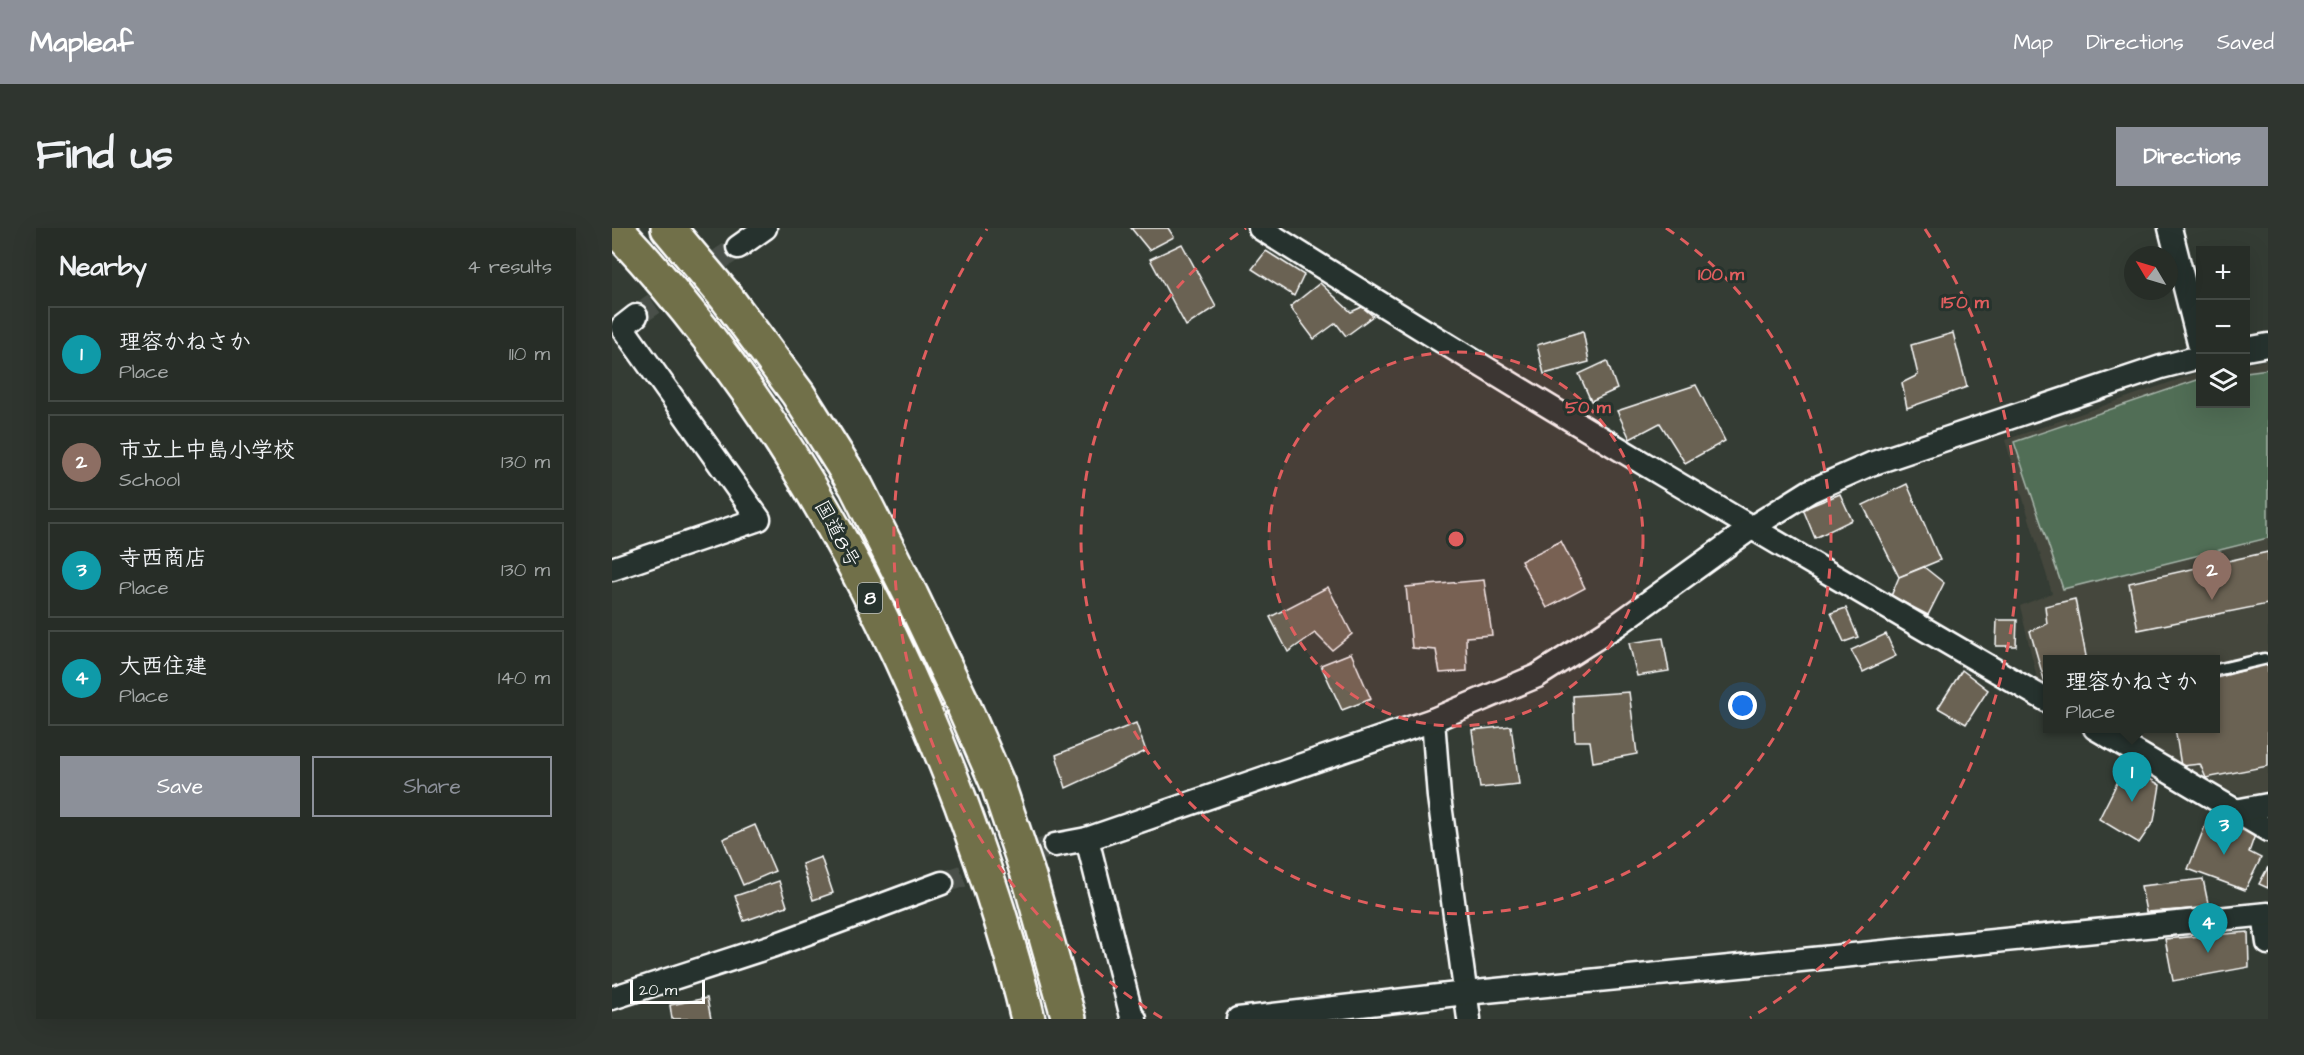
<!DOCTYPE html>
<meta charset="utf-8">
<style>
body{margin:0;font-family:"Architects Daughter","Klee One",sans-serif;background:#2f352f;color:#f1f3f6}
.controls{position:absolute;right:18px;top:18px;display:grid;overflow:hidden;border-radius:0px;box-shadow:0 6px 24px #0002}
.controls button{width:54px;height:54px;display:grid;place-items:center;padding:0;border:0;border-bottom:2px solid #434944;background:#272d27;color:#f1f3f6;font:30px sans-serif}
.compass{position:absolute;left:1512px;top:18px;width:54px;height:54px;border-radius:50%;background:#272d27;box-shadow:0 6px 24px #0002;rotate:308deg}
.scale{position:absolute;left:18px;bottom:15px;width:75px;box-sizing:border-box;padding-left:6px;border:3px solid #fff;border-top:0;font-size:16px;line-height:21px;white-space:nowrap;color:#fff;-webkit-text-stroke:4px #26332d;paint-order:stroke}
.you{position:absolute;left:1131px;top:478px;width:21px;height:21px;margin:-15px;border:4px solid #fff;border-radius:50%;background:#1a73e8;box-shadow:0 0 0 9px #1a73e833}
.badge{display:grid;place-items:center;width:39px;height:39px;border-radius:50%;background:#8c9099;color:#fff;font-size:20px;font-weight:700}
.pin{position:absolute;translate:-50% -50px;filter:drop-shadow(0 2px 3px #0008)}
.pin::after{content:'';position:absolute;top:32px;width:21px;height:18px;background:inherit;clip-path:polygon(0 0,100% 0,50% 100%)}
.popup{position:absolute;left:1431px;top:427px;width:177px;height:78px;box-sizing:border-box;display:grid;place-content:center;border-radius:0px;background:#272d27;filter:drop-shadow(0 2px 4px #0005);font-size:20px;white-space:nowrap;color:#a4a8a7}
.popup b{font-size:22px;color:#f1f3f6}
.popup::after{content:'';position:absolute;left:50%;top:100%;margin-left:-12px;border:12px solid transparent;border-top-color:#272d27}
.list{margin:0;padding:0;list-style:none}
h2{display:flex;justify-content:space-between;align-items:center;height:78px;margin:0;padding:0 24px;font-size:26px}
h2 small{font-size:20px;font-weight:400;color:#a4a8a7}
.list li{display:grid;grid-template-columns:39px 1fr auto;gap:18px;align-items:center;box-sizing:border-box;height:96px;margin:0 12px 12px;padding:0 12px;border:2px solid #434944;border-radius:0px}
.list b{display:block;font-size:22px;white-space:nowrap}
.list p{margin:0;font-size:20px;white-space:nowrap;color:#a4a8a7}
.list em{font-size:20px;font-style:normal;color:#a4a8a7}
.actions{display:flex;gap:12px;padding:18px 24px}
.actions a{flex:1;padding:14px 0;border:2px solid #8c9099;border-radius:0px;text-align:center;font-size:21px;color:#8c9099}
.actions .main{background:#8c9099;color:#fff}
.icon{flex:none;width:33px;height:33px;fill:none;stroke:currentColor;stroke-width:2;stroke-linecap:round;stroke-linejoin:round}
.map{position:relative;flex:none;width:1656px;height:791px;overflow:hidden;border-radius:0px}
header{display:flex;align-items:center;gap:36px;box-sizing:border-box;height:84px;padding:0 30px;background:#8c9099;color:#fff}
header strong{font-size:28px}
nav{display:flex;gap:33px;margin-inline-start:auto;font-size:21px}
.intro{display:flex;align-items:center;justify-content:space-between;box-sizing:border-box;height:144px;padding:0 36px}
h1{margin:0;font-size:42px}
.button{padding:15px 27px;border-radius:0px;background:#8c9099;color:#fff;font-size:21px;font-weight:700}
main{display:flex;gap:36px;padding:0 36px}
aside{flex:1;background:#272d27;border-radius:0px;box-shadow:0 6px 24px #0002}
.map>svg:first-child{display:block}
</style>
<header>
<strong>Mapleaf</strong>
<nav><a>Map</a><a>Directions</a><a>Saved</a></nav>
</header>
<div class="intro"><h1>Find us</h1><a class="button">Directions</a></div>
<main>
<aside>
<h2>Nearby<small>4 results</small></h2>
<ul class="list">
<li><span class="badge" style="background:#0f9aa8">1</span><div><b>理容かねさか</b><p>Place</p></div><em>110 m</em></li>
<li><span class="badge" style="background:#8d6e63">2</span><div><b>市立上中島小学校</b><p>School</p></div><em>130 m</em></li>
<li><span class="badge" style="background:#0f9aa8">3</span><div><b>寺西商店</b><p>Place</p></div><em>130 m</em></li>
<li><span class="badge" style="background:#0f9aa8">4</span><div><b>大西住建</b><p>Place</p></div><em>140 m</em></li>
</ul>
<div class="actions"><a class="main">Save</a><a>Share</a></div>
</aside>
<div class="map">
<svg width="1656" height="791" viewBox="0 0 1656 791">
<rect width="100%" height="100%" fill="#343c34"/>
<filter id="ink" filterUnits="userSpaceOnUse"><feTurbulence type="fractalNoise" baseFrequency=".0167" numOctaves="2"/><feDisplacementMap in="SourceGraphic" scale="12" xChannelSelector="R" yChannelSelector="G"/><feConvolveMatrix kernelMatrix="1 2 1 2 8 2 1 2 1" color-interpolation-filters="sRGB"/></filter>
<g filter="url(#ink)">
<polygon fill="#44473d" points="1656,132 1656,567 1636,570 1609,560 1501,501 1604,500 1604,432 1436,432 1436,464 1427,459 1408,378 1440,365 1393,212 1588,144 1588,176 1634,176 1634,136"/>
<polygon fill="#516e57" stroke="#a8b6ab" stroke-width="1.5" points="1656,141 1656,310 1451,361 1402,214 1588,151 1588,176 1634,176 1634,144"/>
<g fill="#6a6252" stroke="#fff" stroke-width="1.5">
<polygon points="519,0 556,0 562,9 537,22"/>
<polygon points="570,16 604,79 574,98 538,31"/>
<polygon points="654,23 692,47 682,68 640,41"/>
<polygon points="708,55 739,84 750,79 761,88 734,108 724,95 702,111 678,79"/>
<polygon points="971,103 977,134 932,146 925,117"/>
<polygon points="1341,105 1355,159 1295,180 1290,155 1306,147 1299,117"/>
<polygon points="995,133 1005,161 979,173 967,146"/>
<polygon points="1084,157 1113,213 1073,235 1048,195 1018,211 1005,183"/>
<polygon points="1295,256 1328,332 1287,349 1251,277"/>
<polygon points="1228,266 1240,292 1203,310 1191,281"/>
<polygon points="949,313 973,360 935,380 909,333"/>
<polygon points="1656,324 1656,376 1526,402 1517,355"/>
<polygon points="1312,339 1332,355 1316,387 1279,368 1287,349"/>
<polygon points="872,352 880,407 854,409 855,443 828,445 824,422 800,420 794,359"/>
<polygon points="716,359 740,406 720,422 703,405 676,424 658,389"/>
<polygon points="1463,371 1474,428 1467,432 1436,432 1435,462 1418,403 1435,396 1433,378"/>
<polygon points="1234,380 1246,409 1232,414 1219,385"/>
<polygon points="1385,392 1405,392 1404,418 1384,418"/>
<polygon points="1274,406 1284,428 1251,444 1239,422"/>
<polygon points="1051,410 1057,443 1025,448 1017,415"/>
<polygon points="739,425 759,471 730,482 709,437"/>
<polygon points="1656,436 1656,538 1594,550 1588,536 1569,538 1563,500 1604,500 1604,450"/>
<polygon points="1350,442 1376,462 1354,496 1326,480"/>
<polygon points="1017,464 1025,526 981,534 978,513 963,513 961,468"/>
<polygon points="524,495 534,523 454,560 444,527"/>
<polygon points="899,498 907,556 868,560 860,502"/>
<polygon points="1514,537 1548,557 1542,593 1527,615 1487,591"/>
<polygon points="1597,588 1643,607 1637,624 1649,630 1633,662 1576,641"/>
<polygon points="143,597 163,643 131,657 111,611"/>
<polygon points="209,629 221,665 201,672 190,636"/>
<polygon points="1656,639 1656,660 1647,656"/>
<polygon points="1591,651 1597,680 1534,684 1529,658"/>
<polygon points="167,653 175,678 132,693 123,668"/>
<polygon points="1636,704 1637,739 1561,753 1553,711"/>
<polygon points="95,770 99,791 60,791 58,777"/>
</g>
<g fill="none" stroke-linecap="round" stroke-linejoin="round">
<g stroke="#485048" stroke-width="22" stroke-dasharray="22 11" stroke-linecap="butt">
<polyline points="24,88 126,19"/>
<polyline points="330,655 443,617"/>
</g>
<defs>
<polyline id="service" points="1604,442 1652,431"/>
<g id="minor">
<path d="M 648,0 C 907,164 1171,319 1436,473"/>
<polyline points="1558,0 1588,119"/>
<polyline points="126,19 153,0"/>
<polyline points="1634,121 1656,117"/>
<polyline points="0,341 147,291 10,99 24,88"/>
<polyline points="821,492 827,569 857,791"/>
<polyline points="1483,500 1656,602"/>
<polyline points="1623,583 1656,577"/>
<polyline points="475,611 520,789 523,791"/>
<polyline points="443,617 475,611 821,492 925,448 1005,397 1139,300 1198,263 1259,236 1549,139 1588,129"/>
<polyline points="1652,687 1656,715"/>
<polyline points="0,770 163,717 330,655"/>
<polyline points="626,791 854,765 1656,686"/>
</g>
<g id="trunk">
<path d="M 3,0 C 158,164 270,365 349,575 C 375,646 399,717 416,791"/>
<polyline points="56,0 114,69 186,166 244,258 299,367 349,472 386,557 417,649 457,791"/>
</g>
</defs>
<use href="#service" stroke="#fff" stroke-width="15"/>
<use href="#minor" stroke="#fff" stroke-width="27"/>
<use href="#trunk" stroke="#fff" stroke-width="38"/>
<use href="#service" stroke="#26332d" stroke-width="10"/>
<use href="#minor" stroke="#26332d" stroke-width="22"/>
<use href="#trunk" stroke="#71704a" stroke-width="33"/>
</g>
</g>
<circle cx="844" cy="311" r="187" fill="#e05e5e" fill-opacity=".12"/>
<g fill="none" stroke="#e05e5e" stroke-width="3" stroke-dasharray="10 8">
<circle cx="844" cy="311" r="187"/>
<path d="M1054 0A375 375 0 1 1 634 0"/>
<path d="M550 790A562 562 0 0 1 375 1M1313 1A562 562 0 0 1 1138 790"/>
</g>
<g text-anchor="middle" dominant-baseline="central" stroke-width="6" stroke-linejoin="round" paint-order="stroke">
<rect fill="#26332d" stroke="#bec2c0" stroke-width="1.5" x="246" y="355" width="24" height="30" rx="4.5"/>
<g font-size="18" font-weight="bold" fill="#fff">
<text x="258" y="370">8</text>
</g>
<g font-size="20" fill="#fff" stroke="#26332d">
<text transform="translate(225 306) rotate(62)">国道8号</text>
</g>
</g>
<circle cx="844" cy="311" r="9" fill="#e05e5e" stroke="#26332d" stroke-width="3"/>
<g font-size="18" text-anchor="middle" font-weight="bold" fill="#e05e5e" stroke="#26332d" stroke-width="6" stroke-linejoin="round" paint-order="stroke">
<text x="1109" y="52">100 m</text>
<text x="1353" y="80">150 m</text>
<text x="976" y="185">50 m</text>
</g>
</svg>
<div class="controls">
<button>+</button>
<button>−</button>
<button><svg class="icon" aria-label="layers" viewBox="0 0 24 24"><path d="M12 4l9 5-9 5-9-5zM3 14l9 5 9-5"/></svg></button>
</div>
<svg class="compass" viewBox="-18 -18 36 36"><path d="M0-13l5 13h-10z" fill="#e53935"/><path d="M0 13l5-13h-10z" fill="#a4a8a7"/></svg>
<div class="scale">20 m</div>
<div class="you"></div>
<div class="pin badge" style="left:1520px;top:574px;background:#0f9aa8">1</div>
<div class="popup"><b>理容かねさか</b>Place</div>
<div class="pin badge" style="left:1600px;top:372px;background:#8d6e63">2</div>
<div class="pin badge" style="left:1612px;top:627px;background:#0f9aa8">3</div>
<div class="pin badge" style="left:1596px;top:725px;background:#0f9aa8">4</div>
</div>
</main>
